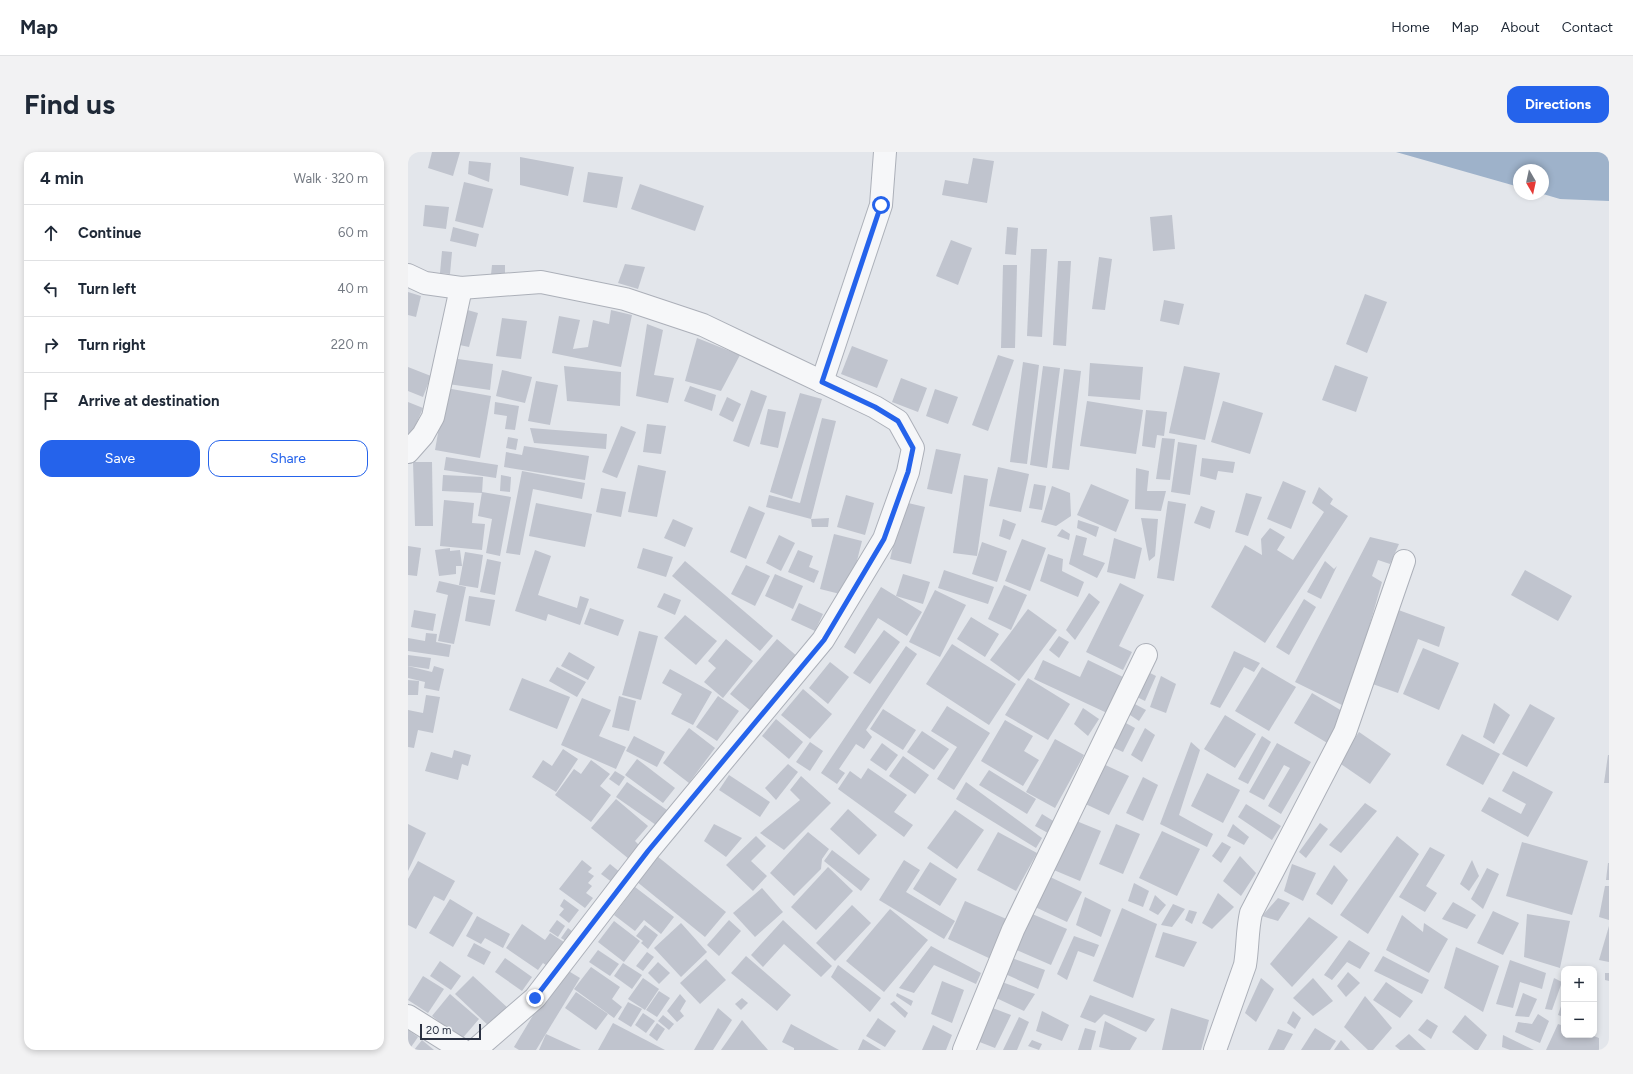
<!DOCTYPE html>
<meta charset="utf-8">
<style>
body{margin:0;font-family:Figtree,sans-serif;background:#f2f2f3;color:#1f2937}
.controls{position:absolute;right:12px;bottom:12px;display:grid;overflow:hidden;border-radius:8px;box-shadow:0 2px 6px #0003}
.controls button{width:36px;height:36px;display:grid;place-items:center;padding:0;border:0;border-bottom:1px solid #e0e1e3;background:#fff;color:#1f2937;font:20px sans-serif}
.compass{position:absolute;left:1105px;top:12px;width:36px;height:36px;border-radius:50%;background:#fff;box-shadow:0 2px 6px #0003;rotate:171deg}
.scale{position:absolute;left:12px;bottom:10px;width:61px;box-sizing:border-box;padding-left:4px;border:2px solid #2b3243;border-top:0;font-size:11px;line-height:14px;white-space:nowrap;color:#2b3243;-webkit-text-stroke:3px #f2f5f8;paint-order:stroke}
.stop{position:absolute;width:12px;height:12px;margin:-9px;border:3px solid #2563eb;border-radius:50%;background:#fff}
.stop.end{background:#2563eb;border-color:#fff;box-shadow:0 1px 4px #0008}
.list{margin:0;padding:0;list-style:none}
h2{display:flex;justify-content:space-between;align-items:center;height:52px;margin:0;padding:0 16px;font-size:17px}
h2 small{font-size:13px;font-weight:400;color:#747a83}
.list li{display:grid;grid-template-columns:26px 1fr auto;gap:12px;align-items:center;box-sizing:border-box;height:56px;padding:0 16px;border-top:1px solid #e0e1e3}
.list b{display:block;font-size:15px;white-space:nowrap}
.list em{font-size:13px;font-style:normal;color:#747a83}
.actions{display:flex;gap:8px;padding:12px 16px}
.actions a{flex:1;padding:9px 0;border:1px solid #2563eb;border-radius:12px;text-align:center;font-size:14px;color:#2563eb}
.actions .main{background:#2563eb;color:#fff}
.icon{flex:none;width:22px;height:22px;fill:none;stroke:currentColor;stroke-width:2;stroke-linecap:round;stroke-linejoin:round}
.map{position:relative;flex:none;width:1201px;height:898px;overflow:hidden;border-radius:12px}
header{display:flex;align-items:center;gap:24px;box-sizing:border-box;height:56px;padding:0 20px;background:#fff;border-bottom:1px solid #e0e1e3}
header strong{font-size:19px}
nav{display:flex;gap:22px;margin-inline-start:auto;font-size:14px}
.intro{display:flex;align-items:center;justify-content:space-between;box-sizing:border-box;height:96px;padding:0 24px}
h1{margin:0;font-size:28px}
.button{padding:10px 18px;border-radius:12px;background:#2563eb;color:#fff;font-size:14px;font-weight:700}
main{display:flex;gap:24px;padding:0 24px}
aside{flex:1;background:#fff;border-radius:12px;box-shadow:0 2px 6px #0003}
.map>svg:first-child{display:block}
</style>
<header>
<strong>Map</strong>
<nav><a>Home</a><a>Map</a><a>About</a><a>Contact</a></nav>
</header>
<div class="intro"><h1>Find us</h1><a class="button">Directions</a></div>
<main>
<aside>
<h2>4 min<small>Walk · 320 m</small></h2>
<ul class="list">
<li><svg class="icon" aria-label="ahead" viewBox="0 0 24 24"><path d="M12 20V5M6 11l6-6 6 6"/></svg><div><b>Continue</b></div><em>60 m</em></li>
<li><svg class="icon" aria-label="left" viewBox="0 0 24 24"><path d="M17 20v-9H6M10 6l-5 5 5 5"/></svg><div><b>Turn left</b></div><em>40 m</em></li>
<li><svg class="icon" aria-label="right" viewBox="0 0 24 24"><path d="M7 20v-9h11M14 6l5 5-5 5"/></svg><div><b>Turn right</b></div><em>220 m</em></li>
<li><svg class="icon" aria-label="arrive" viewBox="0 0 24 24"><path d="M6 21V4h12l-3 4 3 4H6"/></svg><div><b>Arrive at destination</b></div></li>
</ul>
<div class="actions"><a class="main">Save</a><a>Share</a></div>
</aside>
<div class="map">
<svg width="1201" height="898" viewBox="0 0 1201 898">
<rect width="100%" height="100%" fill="#e3e6eb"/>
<polygon fill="#9eb2ca" points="988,0 1201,0 1201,49 1152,47 1135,42 1135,18 1111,18 1111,35"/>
<g fill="#c0c4ce">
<polygon points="24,0 52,0 45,24 20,16"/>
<polygon points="112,5 166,15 160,44 112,33"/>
<polygon points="565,6 586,9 579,51 534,43 537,28 560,32"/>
<polygon points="61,9 83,11 81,30 60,22"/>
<polygon points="180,20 215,25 209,56 175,50"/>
<polygon points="56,30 85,37 75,76 47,69"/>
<polygon points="232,32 296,54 287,79 223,57"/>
<polygon points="17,53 41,55 38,77 15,74"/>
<polygon points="764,63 767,97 745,99 742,65"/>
<polygon points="45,75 71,82 68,95 42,89"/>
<polygon points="599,75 610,76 608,103 597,102"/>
<polygon points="543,88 564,96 550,133 528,124"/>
<polygon points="623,97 639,97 634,185 619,184"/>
<polygon points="34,99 44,100 42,122 32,121"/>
<polygon points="691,105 704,107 697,158 684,157"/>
<polygon points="650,109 663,109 658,194 645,193"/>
<polygon points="217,112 237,115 230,137 210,131"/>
<polygon points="84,113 97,113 97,123 83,123"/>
<polygon points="595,113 609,113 607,196 593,196"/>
<polygon points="0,140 13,144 8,165 0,163"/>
<polygon points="957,142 979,150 959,201 938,192"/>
<polygon points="756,148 776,152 771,173 752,169"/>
<polygon points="56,157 70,161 61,195 47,192"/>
<polygon points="203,158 224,163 213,215 144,201 151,164 172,168 165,197 180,195 185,168 201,172"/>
<polygon points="94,166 119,169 113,207 88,204"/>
<polygon points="239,172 255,178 246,223 266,226 260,251 228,244"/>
<polygon points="289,186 332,203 313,239 277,229"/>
<polygon points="444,194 480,208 469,236 433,222"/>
<polygon points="590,203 606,208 580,279 564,273"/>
<polygon points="43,206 85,212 82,238 40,232"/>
<polygon points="615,210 631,213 619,312 602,310"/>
<polygon points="682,211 735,215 732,248 680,244"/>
<polygon points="927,213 960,225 948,260 914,248"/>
<polygon points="156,214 213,220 212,254 159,249"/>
<polygon points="635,214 652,216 639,316 622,313"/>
<polygon points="776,214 812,221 797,288 761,281"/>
<polygon points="0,215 23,224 15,245 0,239"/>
<polygon points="656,217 673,219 661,318 644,316"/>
<polygon points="94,218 124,225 117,251 88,244"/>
<polygon points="493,226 519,236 510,260 484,250"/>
<polygon points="128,229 150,233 142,273 120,269"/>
<polygon points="282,234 308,243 304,259 276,249"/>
<polygon points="38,236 83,244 72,306 27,298"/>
<polygon points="527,237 550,245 540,272 518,264"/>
<polygon points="343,238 359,244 341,295 325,289"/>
<polygon points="392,241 414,247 384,347 362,340"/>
<polygon points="319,245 333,252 325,270 311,263"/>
<polygon points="679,249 735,258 728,302 672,294"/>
<polygon points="815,249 855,261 842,302 803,290"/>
<polygon points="0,250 15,256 0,291"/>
<polygon points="87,250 111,254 107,278 97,277 99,264 86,262"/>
<polygon points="360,257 378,260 370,296 352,292"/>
<polygon points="738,258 759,260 756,284 749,283 747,296 734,294"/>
<polygon points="414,266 428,269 403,367 358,355 361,343 392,351"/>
<polygon points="239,272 258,274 253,302 235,300"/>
<polygon points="213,274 228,280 209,326 194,320"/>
<polygon points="122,276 199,282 198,297 126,291"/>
<polygon points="100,285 110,287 108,298 98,296"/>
<polygon points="754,286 767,287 762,328 748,327"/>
<polygon points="770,290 789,293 782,343 763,340"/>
<polygon points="116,294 181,304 177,328 96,315 98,300 114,303"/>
<polygon points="528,297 553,302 544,342 519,337"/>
<polygon points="38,305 90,313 88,326 36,318"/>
<polygon points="794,306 827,310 825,321 810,319 808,328 792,324"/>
<polygon points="5,310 24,310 25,374 7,374"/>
<polygon points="230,313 258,319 249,365 220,360"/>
<polygon points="590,315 621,322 613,360 581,354"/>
<polygon points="728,316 741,319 739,339 758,339 753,359 727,357"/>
<polygon points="114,319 177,331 174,347 125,337 112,403 98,401"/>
<polygon points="35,323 75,325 74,341 34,339"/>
<polygon points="93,323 103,325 102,340 92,339"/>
<polygon points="556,323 580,327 569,404 545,401"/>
<polygon points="875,329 898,339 883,377 859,367"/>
<polygon points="626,332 638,334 634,358 621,356"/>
<polygon points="683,332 721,348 708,380 669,363"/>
<polygon points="644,334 662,341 663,364 648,374 633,370"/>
<polygon points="911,335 925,347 922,352 940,364 857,491 803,455 837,393 854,403 853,387 862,376 877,385 869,398 885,408 916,360 904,351"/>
<polygon points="193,336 218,340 213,365 188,360"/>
<polygon points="74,340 103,345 92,404 78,401 84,367 70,364"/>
<polygon points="838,341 854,345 840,384 827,380"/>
<polygon points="438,343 466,351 457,383 429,375"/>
<polygon points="36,348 66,351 64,371 77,372 74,398 32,394"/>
<polygon points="760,349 778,352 766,429 749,426"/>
<polygon points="496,350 517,355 503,412 482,407"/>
<polygon points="128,351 184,362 177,395 121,384"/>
<polygon points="341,354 357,361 338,407 322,400"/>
<polygon points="793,354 807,359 802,377 786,371"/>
<polygon points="421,366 420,375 404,375 403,367"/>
<polygon points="733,366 750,367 747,404 741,409"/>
<polygon points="265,367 285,376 277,395 256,386"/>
<polygon points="595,367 608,372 602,388 591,384"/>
<polygon points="670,368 691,375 688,385 669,376"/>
<polygon points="654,377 662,382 661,388 649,384"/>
<polygon points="426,382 454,389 440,444 412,437"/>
<polygon points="371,383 387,391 373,419 358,411"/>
<polygon points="668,383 679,386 675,403 697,411 689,426 661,412"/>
<polygon points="962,385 991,392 982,412 970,408 964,424 974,430 938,555 887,530"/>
<polygon points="706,386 734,396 727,427 699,420"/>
<polygon points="614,387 638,396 622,439 597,429"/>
<polygon points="574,390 599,399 589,430 564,422"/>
<polygon points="0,394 13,396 9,424 0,423"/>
<polygon points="42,396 42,399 52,398 54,414 48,414 48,422 31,424 27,398"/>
<polygon points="235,396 265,405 258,425 229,416"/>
<polygon points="127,398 143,404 130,443 169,456 172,444 181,447 172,473 140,462 138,469 107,459"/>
<polygon points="390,398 405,404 401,415 411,419 406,431 380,420"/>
<polygon points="57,400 75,403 70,436 51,433"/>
<polygon points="640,402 655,407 654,419 676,430 670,445 632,429"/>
<polygon points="79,407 93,410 87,443 72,440"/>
<polygon points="277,409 365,484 352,499 264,424"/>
<polygon points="917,409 926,417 929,414 913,447 899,440"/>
<polygon points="338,413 362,424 347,454 323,442"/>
<polygon points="536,418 586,435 580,452 530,436"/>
<polygon points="1117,418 1164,444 1150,469 1103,443"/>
<polygon points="367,422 395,434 385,457 357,444"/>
<polygon points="495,422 522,430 515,452 488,444"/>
<polygon points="31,429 58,435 46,492 30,489 40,443 28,440"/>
<polygon points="712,431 736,443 711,494 724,500 715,518 678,500"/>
<polygon points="596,433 619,443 603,478 580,467"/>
<polygon points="473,435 514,460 499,484 470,466 447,502 436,495"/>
<polygon points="527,438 558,453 532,505 501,490"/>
<polygon points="256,441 273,448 267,463 249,455"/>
<polygon points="681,441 692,450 667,488 658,478"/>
<polygon points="61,444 87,448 82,474 57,469"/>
<polygon points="896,447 908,455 881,503 868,495"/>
<polygon points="391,451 415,462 407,479 383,468"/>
<polygon points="182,456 216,468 210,484 176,472"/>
<polygon points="985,456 1037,475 1031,495 1010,487 990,541 959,530"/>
<polygon points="620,457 649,478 611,529 582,508"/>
<polygon points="6,458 28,462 25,479 3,475"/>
<polygon points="277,463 309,489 288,513 256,486"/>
<polygon points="563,465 591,482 577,505 549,487"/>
<polygon points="476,478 492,490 462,532 445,521"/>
<polygon points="231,479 250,484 233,548 214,543"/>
<polygon points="18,481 29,482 28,490 43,493 41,505 0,499 0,486 17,489"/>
<polygon points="651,484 661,490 651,506 641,498"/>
<polygon points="318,487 345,509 315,546 296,530 308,516 300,509"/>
<polygon points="369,487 390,505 343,559 322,542"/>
<polygon points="544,492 608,532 581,573 518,532"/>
<polygon points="498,494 509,502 458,578 464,585 456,597 448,592 431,617 437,621 429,632 413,621"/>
<polygon points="1015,496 1051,511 1031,558 995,542"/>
<polygon points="826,499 852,511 846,520 836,515 812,556 802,552"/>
<polygon points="161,500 187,515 180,528 153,514"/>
<polygon points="0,503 23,506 21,517 0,514"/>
<polygon points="635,508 672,525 680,508 715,525 699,561 626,527"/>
<polygon points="422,510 441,525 420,552 401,536"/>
<polygon points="0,514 24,520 26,514 36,517 31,539 16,536 17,530 0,526"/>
<polygon points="149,515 178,530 169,545 141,529"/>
<polygon points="854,515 888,535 861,579 827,559"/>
<polygon points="262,517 304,540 285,573 263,562 274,542 254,531"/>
<polygon points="738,519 748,524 737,549 727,544"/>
<polygon points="753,524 768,532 758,561 742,555"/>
<polygon points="114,526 162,545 149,577 101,558"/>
<polygon points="620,526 662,552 640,588 597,563"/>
<polygon points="0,528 11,529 10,543 0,543"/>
<polygon points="395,537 424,562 402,587 373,563"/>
<polygon points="904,541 939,562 921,592 886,571"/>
<polygon points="18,543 32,545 25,581 10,578 6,596 0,595 0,558 15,561"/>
<polygon points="211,544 228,549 221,579 204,575"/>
<polygon points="310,544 331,559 309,589 288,575"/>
<polygon points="174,546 203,558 191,584 218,595 208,617 153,593"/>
<polygon points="725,551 738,558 731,569 719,561"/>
<polygon points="1086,551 1102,563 1086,592 1075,585"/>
<polygon points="1122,552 1147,566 1119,615 1094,602"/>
<polygon points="539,554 582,581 546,638 529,627 549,595 523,579"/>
<polygon points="675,556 691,567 680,584 666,572"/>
<polygon points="475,557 508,578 495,598 462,577"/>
<polygon points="817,563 848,582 827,616 796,597"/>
<polygon points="368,567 395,590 381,607 354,584"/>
<polygon points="597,568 625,584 616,599 631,608 615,634 573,609"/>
<polygon points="716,570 727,576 715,600 704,595"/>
<polygon points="281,576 307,596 281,631 255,611"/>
<polygon points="737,576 747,583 734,610 723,603"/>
<polygon points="514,579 541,597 526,618 499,600"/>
<polygon points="951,580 983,602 962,632 930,610"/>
<polygon points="1054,582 1092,602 1075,633 1038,613"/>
<polygon points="226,584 257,600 249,615 218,599"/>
<polygon points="854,584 863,590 840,632 830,627"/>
<polygon points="647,587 676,603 647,656 618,640"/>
<polygon points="402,590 415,599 402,619 388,610"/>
<polygon points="783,590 792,598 771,663 805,682 799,695 752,672"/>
<polygon points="474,591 490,603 478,619 462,608"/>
<polygon points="869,591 903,610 873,662 860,654 882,616 876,613 856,648 841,640"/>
<polygon points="155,597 170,607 148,640 124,625 135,608 144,614"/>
<polygon points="46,598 63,603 60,614 54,612 50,628 17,619 23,600 44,606"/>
<polygon points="1200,603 1201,603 1201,631 1196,631"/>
<polygon points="495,604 521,623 507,642 481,624"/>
<polygon points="229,607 267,636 255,651 217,623"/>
<polygon points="183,608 202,622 192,634 203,643 183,670 147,643 166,617 173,622"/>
<polygon points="691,610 721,624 701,663 671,649"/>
<polygon points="380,612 390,620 368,648 357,636"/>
<polygon points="460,616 499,643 486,660 505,673 496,685 430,637 442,619 453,627"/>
<polygon points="581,618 628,647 619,662 571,633"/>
<polygon points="207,619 217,625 211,634 201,627"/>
<polygon points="1105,619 1145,640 1120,685 1073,659 1081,645 1113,662 1118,652 1094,639"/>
<polygon points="799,621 832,638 815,671 783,654"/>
<polygon points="321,623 362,650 352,665 311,638"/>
<polygon points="393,624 423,651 376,698 352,681 392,648 382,638"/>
<polygon points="735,625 750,633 735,669 718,661"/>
<polygon points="219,630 259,658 248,673 208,645"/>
<polygon points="558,630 634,686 628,696 548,647"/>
<polygon points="208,647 240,674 227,689 232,694 221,707 183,676"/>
<polygon points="957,651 969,659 933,701 921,693"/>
<polygon points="838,652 873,674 864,688 830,665"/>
<polygon points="440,657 469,683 451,703 422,677"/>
<polygon points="547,658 576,678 549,717 519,696"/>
<polygon points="634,662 647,670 640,681 627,674"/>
<polygon points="661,666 693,679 672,729 641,716"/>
<polygon points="912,671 920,677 898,706 891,700"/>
<polygon points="0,672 18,681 0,719"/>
<polygon points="306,672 334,686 318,705 296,689"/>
<polygon points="708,672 732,682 715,722 691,712"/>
<polygon points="825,672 841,685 836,693 819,684"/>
<polygon points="754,679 792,697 769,744 731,726"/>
<polygon points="400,680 421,697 414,707 413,717 386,744 362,721"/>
<polygon points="590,680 629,701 608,739 569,718"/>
<polygon points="348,684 358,694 343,709 359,724 345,739 318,713"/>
<polygon points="989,684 1011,702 960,782 932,763"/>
<polygon points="814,690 823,695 813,711 804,704"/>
<polygon points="1114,690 1180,709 1164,763 1098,744"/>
<polygon points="1022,695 1037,703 1018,734 1029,741 1017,760 991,745"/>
<polygon points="424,698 462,727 453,739 416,709"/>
<polygon points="249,704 318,760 297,785 228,729"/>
<polygon points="832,704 848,721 833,744 815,729"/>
<polygon points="174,708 184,716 180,720 186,724 180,731 184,734 178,741 185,746 177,756 151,737"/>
<polygon points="496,708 512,718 498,740 547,769 536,787 471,748"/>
<polygon points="1064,708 1071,724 1061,739 1052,732"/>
<polygon points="10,709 47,729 36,749 26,744 8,777 0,773 0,727"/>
<polygon points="522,710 549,727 532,754 505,737"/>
<polygon points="1200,711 1201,711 1201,728 1198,728"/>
<polygon points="202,712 213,721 205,731 193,722"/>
<polygon points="884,712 908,721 895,749 876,739"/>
<polygon points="926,713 940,728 924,753 908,742"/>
<polygon points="420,715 445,739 408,778 383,755"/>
<polygon points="1079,716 1091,722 1075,757 1063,747"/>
<polygon points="640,724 674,740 659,770 625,754"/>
<polygon points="726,731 741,739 735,755 720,749"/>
<polygon points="1197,734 1201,734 1201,768 1191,765"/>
<polygon points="227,735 266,765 253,782 236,768 227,779 206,763"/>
<polygon points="354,736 375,760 347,785 325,761"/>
<polygon points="810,741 826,755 804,777 794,771"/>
<polygon points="747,743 758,753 750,763 741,758"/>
<polygon points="677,745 703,758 693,785 668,773"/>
<polygon points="870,746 882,751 870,769 854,764"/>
<polygon points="42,747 65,761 45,795 21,781"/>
<polygon points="156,747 171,758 161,771 151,763 156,757 152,754"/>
<polygon points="557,749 603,769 585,808 540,787"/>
<polygon points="1045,750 1068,763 1059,777 1034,767"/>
<polygon points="765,752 777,757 764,775 753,773"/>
<polygon points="444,753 463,771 427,809 408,791"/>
<polygon points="714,756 749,772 725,846 685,829"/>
<polygon points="482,757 520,788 476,840 438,809"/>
<polygon points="781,758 789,760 784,772 777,768"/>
<polygon points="1085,759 1111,771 1095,803 1069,791"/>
<polygon points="622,761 659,777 643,813 606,797"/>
<polygon points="1119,762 1162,769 1152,816 1116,805"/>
<polygon points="994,763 1015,780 1016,771 1040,787 1021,821 978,798"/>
<polygon points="69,764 102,782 95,796 77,786 73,792 58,784"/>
<polygon points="901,765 930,785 884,835 862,812"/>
<polygon points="149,768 157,774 150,785 141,779"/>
<polygon points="321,768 333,779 311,804 299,793"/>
<polygon points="375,768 424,814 413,825 376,792 355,815 343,803"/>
<polygon points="206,769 232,789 216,810 190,790"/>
<polygon points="273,771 299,800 273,825 246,796"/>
<polygon points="114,772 137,788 142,781 159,792 142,816 135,811 130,818 98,796"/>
<polygon points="237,773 250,783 240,797 233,791 235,789 228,784"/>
<polygon points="1201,774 1201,810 1191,808"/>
<polygon points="160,776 169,783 163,792 153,786"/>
<polygon points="755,780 789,790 776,815 747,805"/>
<polygon points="666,784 691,793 686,805 670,799 659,828 649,822"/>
<polygon points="941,788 962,801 952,817 939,810 924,828 916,823"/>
<polygon points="66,791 83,800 76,813 59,804"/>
<polygon points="523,794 573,821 568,832 526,813 506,841 491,836"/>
<polygon points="1048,795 1091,814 1075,860 1036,836"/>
<polygon points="190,798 211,812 202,824 181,810"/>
<polygon points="239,800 246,805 235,819 228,814"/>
<polygon points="338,804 383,843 369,859 323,821"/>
<polygon points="975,804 1021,828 1014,842 966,819"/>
<polygon points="97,806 124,825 114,839 87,820"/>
<polygon points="604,806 637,818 630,837 595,821"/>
<polygon points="298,807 318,828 292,852 272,831"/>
<polygon points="1102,808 1138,821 1134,837 1112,830 1105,856 1088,852"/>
<polygon points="32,809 53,824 43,838 22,824"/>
<polygon points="250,810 262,821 251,832 240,821"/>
<polygon points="215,811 234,823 224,837 206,824"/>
<polygon points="430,813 473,846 462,860 423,825"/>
<polygon points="154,815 172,826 128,898 111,898 106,895"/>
<polygon points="183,815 212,835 204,847 214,855 206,866 166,837"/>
<polygon points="940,820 952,831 938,845 929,834"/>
<polygon points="1197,821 1201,821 1201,829 1197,828"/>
<polygon points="15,824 36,837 20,861 0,848"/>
<polygon points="65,824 101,857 83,876 47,842"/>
<polygon points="235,826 251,837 237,858 220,847"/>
<polygon points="853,826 866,837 848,870 837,861"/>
<polygon points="905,826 925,849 905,864 885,846"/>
<polygon points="1146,826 1154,830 1144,858 1137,857"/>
<polygon points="534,829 556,838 544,871 523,862"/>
<polygon points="591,829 627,842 616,859 584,844"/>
<polygon points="978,830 1005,849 992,866 965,848"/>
<polygon points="251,839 262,846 249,865 238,858"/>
<polygon points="168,840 200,862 188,878 157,856"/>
<polygon points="489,841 505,849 503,854 488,844"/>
<polygon points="1115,841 1129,847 1121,865 1107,864"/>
<polygon points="42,842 71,867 53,888 24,864"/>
<polygon points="272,842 278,849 272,859 276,864 269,870 259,859"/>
<polygon points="682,843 747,867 738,880 696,862 687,871 672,865"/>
<polygon points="957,844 984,876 965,898 960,898 936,875"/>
<polygon points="1156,845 1156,865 1150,863"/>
<polygon points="334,846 340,851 333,858 327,852"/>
<polygon points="486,849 500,861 497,866 482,852"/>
<polygon points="220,850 234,857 223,875 210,867"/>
<polygon points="582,855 603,863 587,896 569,889"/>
<polygon points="310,856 324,868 305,898 286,898"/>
<polygon points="763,856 801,868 793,898 754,898"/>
<polygon points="634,859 661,873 654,889 628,879"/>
<polygon points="885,859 893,866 887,877 879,871"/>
<polygon points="235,861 247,869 238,881 227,873"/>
<polygon points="1130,862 1141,869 1132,891 1107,880 1110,870 1124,872"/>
<polygon points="255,863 266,872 261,878 250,869"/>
<polygon points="1057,863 1079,883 1070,898 1067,898 1044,880"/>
<polygon points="611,865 621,870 609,898 595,898"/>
<polygon points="470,866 488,879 477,895 458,884"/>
<polygon points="1019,867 1030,874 1023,887 1010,878"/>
<polygon points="334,868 360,898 313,898"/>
<polygon points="697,869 729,886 722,898 703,898 691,895"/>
<polygon points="205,871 257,898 190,898"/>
<polygon points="249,871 257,877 249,889 241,883"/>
<polygon points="383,872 431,898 386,898 386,896 374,890"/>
<polygon points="1150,872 1156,874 1156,883 1183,883 1191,886 1191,898 1138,898"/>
<polygon points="525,873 544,883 538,898 514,898"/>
<polygon points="677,876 688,879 683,898 670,898"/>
<polygon points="907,876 928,889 922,898 893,898"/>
<polygon points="870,877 885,882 876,898 860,898"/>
<polygon points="0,878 10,885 1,898 0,898"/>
<polygon points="138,882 173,898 131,898"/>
<polygon points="1001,882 1018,898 992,898 987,894"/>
<polygon points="1095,883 1126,898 1102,898 1094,895"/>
<polygon points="455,887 473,898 450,898"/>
<polygon points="14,888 26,898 6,898"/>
<polygon points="624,888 634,892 631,898 620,894"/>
<polygon points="933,888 942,898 926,898"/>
</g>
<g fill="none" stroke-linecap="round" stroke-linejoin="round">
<defs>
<g id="minor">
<polyline points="0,123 17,131 53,136 133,130 217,147 295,173 467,255 490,269 505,296 500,320 476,387 415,488 240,699 127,846 67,898"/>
<polyline points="414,230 473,53 477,0"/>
<polyline points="0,300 15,283 25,265 53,136"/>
<polyline points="0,864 54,898"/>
<polyline points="556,898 605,778 738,503"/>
<path d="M 807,898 L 837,813 C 840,795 839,778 843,761 L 937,580 L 996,409"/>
</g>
</defs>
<use href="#minor" stroke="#acb0b9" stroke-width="24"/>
<use href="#minor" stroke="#f6f7f9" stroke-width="22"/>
</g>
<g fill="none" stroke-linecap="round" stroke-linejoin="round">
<polyline stroke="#2563eb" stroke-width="5" points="127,846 240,699 416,488 476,387 500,320 505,296 490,269 467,255 414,230 473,53"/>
</g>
</svg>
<div class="controls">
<button>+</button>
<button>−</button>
</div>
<svg class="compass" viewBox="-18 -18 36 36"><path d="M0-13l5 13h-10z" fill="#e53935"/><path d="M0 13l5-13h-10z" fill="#747a83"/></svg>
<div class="scale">20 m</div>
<div class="stop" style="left:473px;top:53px"></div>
<div class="stop end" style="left:127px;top:846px"></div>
</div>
</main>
